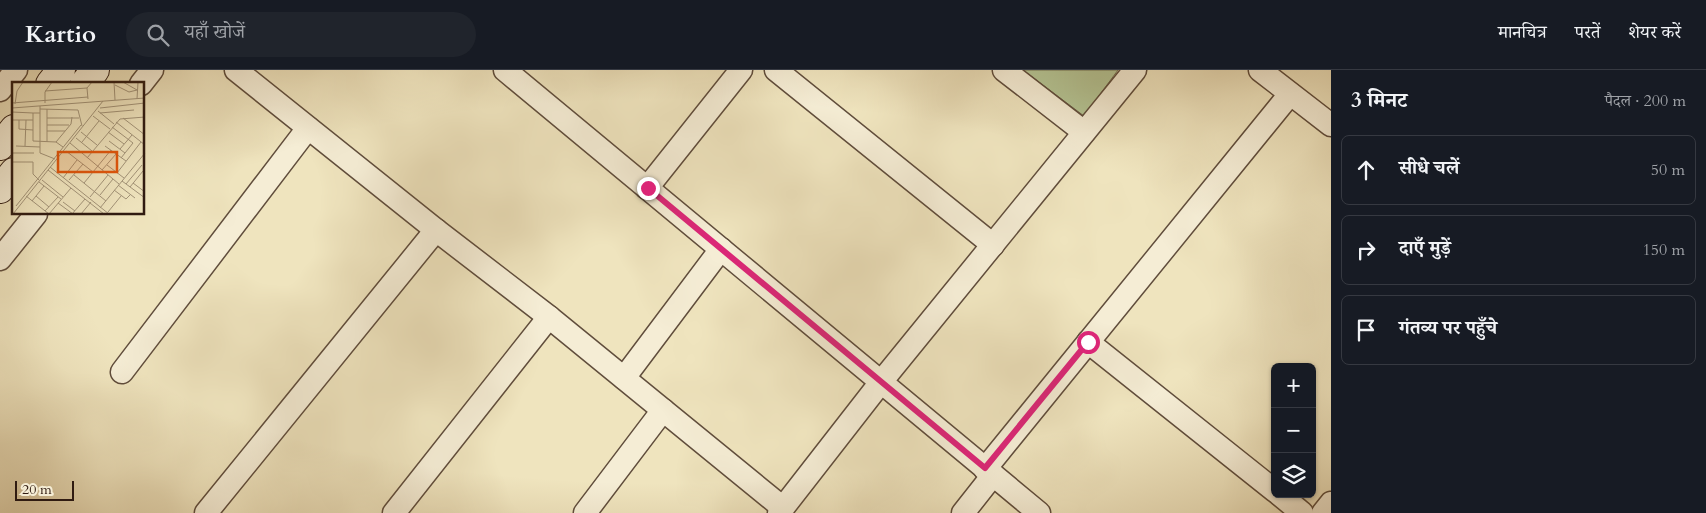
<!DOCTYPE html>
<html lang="hi">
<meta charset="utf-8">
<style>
body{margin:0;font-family:Cardo,"Noto Serif Devanagari",serif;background:#20242c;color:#f1f3f6}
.controls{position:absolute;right:15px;bottom:15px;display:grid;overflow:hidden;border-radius:8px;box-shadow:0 1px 4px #0004}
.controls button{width:45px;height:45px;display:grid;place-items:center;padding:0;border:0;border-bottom:1px solid #363941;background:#171b24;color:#f1f3f6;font:25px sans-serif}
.scale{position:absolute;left:15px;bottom:12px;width:59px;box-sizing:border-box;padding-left:5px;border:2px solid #301b11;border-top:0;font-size:14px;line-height:18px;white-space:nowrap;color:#301b11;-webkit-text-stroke:4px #f5edd5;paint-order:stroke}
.stop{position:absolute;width:15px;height:15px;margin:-11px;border:4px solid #db2777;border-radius:50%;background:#fff}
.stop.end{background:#db2777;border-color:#fff;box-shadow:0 1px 5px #0008}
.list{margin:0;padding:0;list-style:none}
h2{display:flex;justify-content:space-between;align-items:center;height:65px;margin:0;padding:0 20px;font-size:21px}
h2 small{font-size:16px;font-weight:400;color:#9ea1a6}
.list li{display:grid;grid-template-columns:32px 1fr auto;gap:15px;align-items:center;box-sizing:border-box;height:70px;margin:0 10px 10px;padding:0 10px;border:1px solid #363941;border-radius:8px}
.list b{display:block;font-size:19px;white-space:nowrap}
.list em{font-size:16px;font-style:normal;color:#9ea1a6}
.icon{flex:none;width:28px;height:28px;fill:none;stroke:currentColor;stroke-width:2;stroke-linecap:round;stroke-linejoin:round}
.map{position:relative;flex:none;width:1331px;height:443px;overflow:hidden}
header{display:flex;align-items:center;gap:30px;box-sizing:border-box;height:70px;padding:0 25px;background:#171b24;border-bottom:1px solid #363941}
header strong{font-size:24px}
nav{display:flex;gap:28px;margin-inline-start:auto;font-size:18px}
.search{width:350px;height:45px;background:#20242c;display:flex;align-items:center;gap:12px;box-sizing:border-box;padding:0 18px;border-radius:28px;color:#9ea1a6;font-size:19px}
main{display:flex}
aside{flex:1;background:#171b24}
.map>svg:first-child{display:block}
</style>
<header>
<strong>Kartio</strong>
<div class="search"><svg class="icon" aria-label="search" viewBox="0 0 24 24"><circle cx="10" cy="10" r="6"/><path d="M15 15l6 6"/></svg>यहाँ खोजें</div>
<nav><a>मानचित्र</a><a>परतें</a><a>शेयर करें</a></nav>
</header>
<main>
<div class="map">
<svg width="1331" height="443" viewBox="0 0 1331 443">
<rect width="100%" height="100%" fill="#efe4be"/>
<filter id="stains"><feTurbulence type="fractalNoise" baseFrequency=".004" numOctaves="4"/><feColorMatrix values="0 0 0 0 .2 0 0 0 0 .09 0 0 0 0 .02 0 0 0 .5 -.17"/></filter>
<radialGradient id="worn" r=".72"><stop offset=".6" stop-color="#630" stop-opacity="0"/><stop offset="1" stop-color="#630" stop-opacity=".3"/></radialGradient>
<polygon fill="#b5c595" stroke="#727053" points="1023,0 1118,0 1084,46"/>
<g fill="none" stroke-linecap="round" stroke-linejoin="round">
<defs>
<g id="street">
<polyline points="236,0 436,160 549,247 783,438"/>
<polyline points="505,0 1039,443"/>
<polyline points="776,0 993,175"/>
<polyline points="1004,0 1084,62"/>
<polyline points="1260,0 1331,55"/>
<polyline points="141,14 152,0"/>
<polyline points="0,20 16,0"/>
<polyline points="647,118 741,0"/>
<polyline points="0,189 36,144"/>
<polyline points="1088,272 1275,421"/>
<polyline points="122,302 308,58"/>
<polyline points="624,308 721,179"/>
<polyline points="985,399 1290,24"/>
<polyline points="1279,424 1302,443"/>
<polyline points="206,443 436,160"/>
<polyline points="394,443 549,247"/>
<polyline points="585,443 663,340"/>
<polyline points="779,443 881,312 1135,0"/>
<polyline points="963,443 993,405"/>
<polyline points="1323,443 1331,433"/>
</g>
<g id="secondary">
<polyline points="50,14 61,0"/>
<polyline points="84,14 95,0"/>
<polyline points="0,76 14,59"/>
<polyline points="0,119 14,102"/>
</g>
</defs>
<use href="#street" stroke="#604d3c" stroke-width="25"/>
<use href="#secondary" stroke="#301b11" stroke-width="30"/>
<use href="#street" stroke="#f5edd5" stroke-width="22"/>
<use href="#secondary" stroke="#f5edd5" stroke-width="28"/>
</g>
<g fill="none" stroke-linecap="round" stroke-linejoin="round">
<polyline stroke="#db2777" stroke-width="6" points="648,118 985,398 1088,272"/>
</g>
<g transform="translate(12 12)">
<rect width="132" height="132" fill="#efe4be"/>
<path fill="none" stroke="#a39479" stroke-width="1" d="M 102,0 L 103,18M 111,0 L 125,8M 103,3 L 117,10 L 125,8M 33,9 L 75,6M 76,17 L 75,6 L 80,0M 125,17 L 126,0M 0,21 L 76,15M 33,21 L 33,10 L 40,0M 3,22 L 5,9 L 11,0M 28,24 L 28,71 L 43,77M 0,26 L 133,16M 88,26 L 133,21M 28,27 L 66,28 L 70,44M 35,27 L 35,60M 86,29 L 102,42M 0,30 L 21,31M 88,31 L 122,28M 81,34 L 98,47M 35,36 L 67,36M 111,36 L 133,53M 0,38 L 21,38 L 21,31 L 28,31M 7,38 L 7,47 L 21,48M 21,38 L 21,59 L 44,60 L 51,65M 104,40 L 133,63M 35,43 L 57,43M 100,45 L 121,61M 35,49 L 53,49M 69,50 L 85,63M 96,50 L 112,62M 64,56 L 80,69M 97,59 L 113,71M 44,60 L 59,42 L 60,35M 70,60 L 87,39M 58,61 L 107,102M 4,64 L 28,65M 13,64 L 14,38M 93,64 L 114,79M 108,67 L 120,53M 54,69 L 81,90M 0,71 L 22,71M 75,76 L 108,37 L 133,35M 109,76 L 121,61M 0,80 L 21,80 L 21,92 L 27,98M 95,83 L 112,96M 38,85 L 97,132M 36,88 L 92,132M 90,88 L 104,72M 105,91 L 129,60M 62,93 L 94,119M 51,96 L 65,78M 30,98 L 51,115M 57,98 L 71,82M 110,99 L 133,116M 27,100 L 49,117M 72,101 L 99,68M 121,101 L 133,110M 114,102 L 130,83M 106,103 L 123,116M 118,105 L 131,89M 102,108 L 114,117 L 118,113M 88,113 L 101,97M 14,114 L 37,132M 24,114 L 37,125M 78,115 L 96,93M 20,119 L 32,104M 51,120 L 63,129M 46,121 L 61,132M 4,124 L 69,43M 88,126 L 133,71M 33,129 L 46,115M 96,130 L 109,114M 1,132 L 91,19M 37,132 L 59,106M 60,132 L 73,117M 69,132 L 79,120"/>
<path fill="#df560c" fill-opacity="0.15" stroke="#df560c" stroke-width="2.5" d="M 46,70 L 105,70 L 105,90 L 46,90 Z"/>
<rect width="132" height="132" fill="none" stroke="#301b11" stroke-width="2.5"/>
</g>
<rect width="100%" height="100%" filter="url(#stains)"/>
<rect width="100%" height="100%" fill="url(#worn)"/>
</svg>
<div class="controls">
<button>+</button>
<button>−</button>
<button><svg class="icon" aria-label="layers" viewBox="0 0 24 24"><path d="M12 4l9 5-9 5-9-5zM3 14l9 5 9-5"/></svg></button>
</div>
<div class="scale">20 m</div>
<div class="stop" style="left:1088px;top:272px"></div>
<div class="stop end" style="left:648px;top:118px"></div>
</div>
<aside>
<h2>3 मिनट<small>पैदल · 200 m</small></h2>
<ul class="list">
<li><svg class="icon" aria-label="ahead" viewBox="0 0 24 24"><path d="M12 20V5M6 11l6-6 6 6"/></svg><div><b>सीधे चलें</b></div><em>50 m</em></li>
<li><svg class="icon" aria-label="right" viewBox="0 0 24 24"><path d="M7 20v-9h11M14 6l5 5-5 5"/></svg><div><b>दाएँ मुड़ें</b></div><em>150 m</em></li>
<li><svg class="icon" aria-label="arrive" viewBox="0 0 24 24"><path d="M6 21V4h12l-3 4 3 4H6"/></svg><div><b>गंतव्य पर पहुँचे</b></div></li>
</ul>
</aside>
</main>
